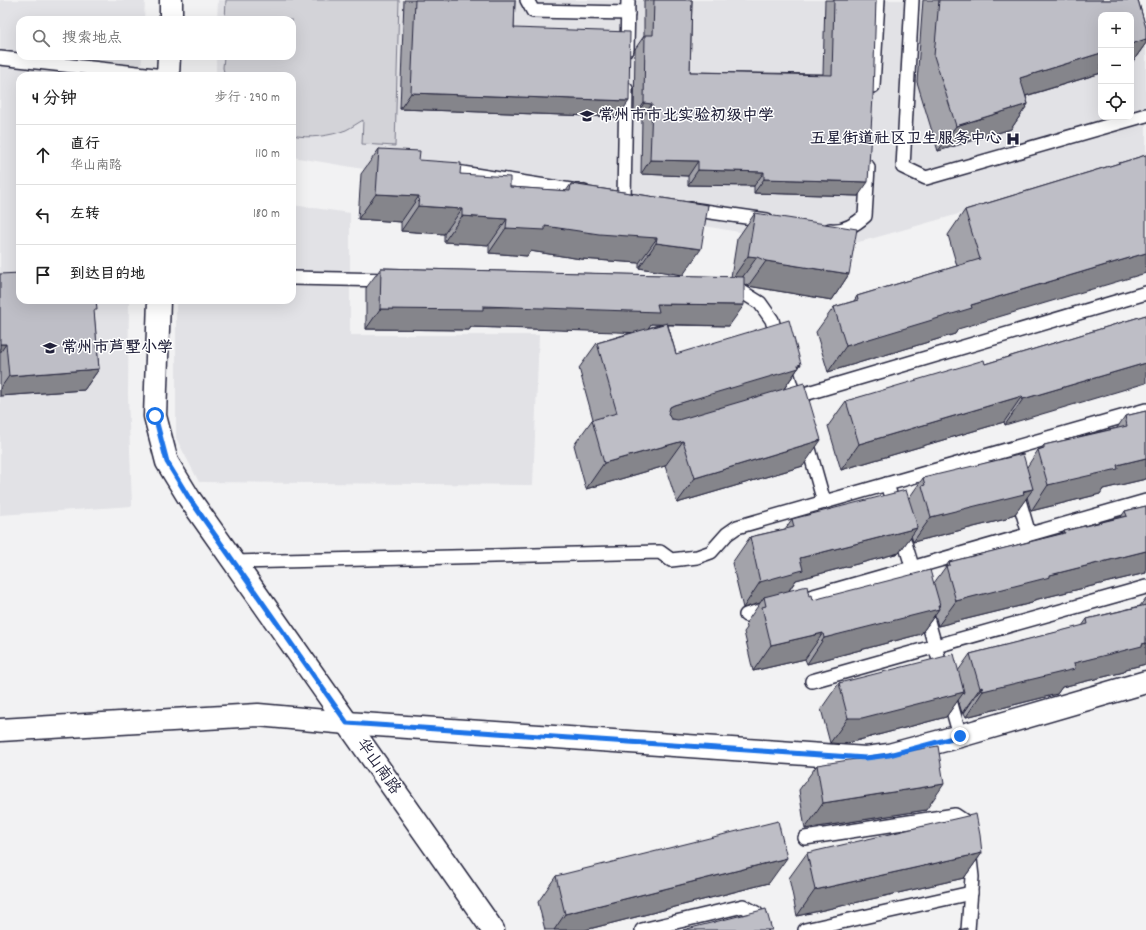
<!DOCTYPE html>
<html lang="zh">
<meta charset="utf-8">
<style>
body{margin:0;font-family:Dekko,"LXGW WenKai TC",sans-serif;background:#f2f2f2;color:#222}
.controls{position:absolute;right:12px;top:12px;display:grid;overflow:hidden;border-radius:8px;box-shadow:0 4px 16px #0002}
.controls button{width:36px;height:36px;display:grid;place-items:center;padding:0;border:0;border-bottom:1px solid #e0e0e0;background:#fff;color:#222;font:20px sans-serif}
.stop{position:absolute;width:12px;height:12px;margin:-9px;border:3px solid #1a73e8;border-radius:50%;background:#fff}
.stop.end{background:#1a73e8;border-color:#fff;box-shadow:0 1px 4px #0008}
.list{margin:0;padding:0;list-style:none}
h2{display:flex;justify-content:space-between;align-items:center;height:52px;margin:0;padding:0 16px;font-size:17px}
h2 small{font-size:13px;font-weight:400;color:#767676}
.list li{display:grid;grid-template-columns:26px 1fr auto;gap:12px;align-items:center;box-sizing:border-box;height:60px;padding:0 16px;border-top:1px solid #e0e0e0}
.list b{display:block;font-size:15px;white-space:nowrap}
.list p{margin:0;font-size:13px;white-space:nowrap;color:#767676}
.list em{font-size:13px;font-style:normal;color:#767676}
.icon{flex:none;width:22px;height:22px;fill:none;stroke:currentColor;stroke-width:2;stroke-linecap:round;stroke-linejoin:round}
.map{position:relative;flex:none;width:1146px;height:930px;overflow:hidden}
.search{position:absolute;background:#fff;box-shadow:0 4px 16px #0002;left:16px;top:16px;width:280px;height:44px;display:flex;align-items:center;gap:10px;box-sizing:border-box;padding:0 14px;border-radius:12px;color:#767676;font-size:15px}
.panel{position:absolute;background:#fff;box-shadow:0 4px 16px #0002;left:16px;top:72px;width:280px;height:232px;border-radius:12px}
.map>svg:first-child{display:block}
</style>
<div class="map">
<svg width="1146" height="930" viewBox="0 0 1146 930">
<rect width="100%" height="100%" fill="#f2f2f3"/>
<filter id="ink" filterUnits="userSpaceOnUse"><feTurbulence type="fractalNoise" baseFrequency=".025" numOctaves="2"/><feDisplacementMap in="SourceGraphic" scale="8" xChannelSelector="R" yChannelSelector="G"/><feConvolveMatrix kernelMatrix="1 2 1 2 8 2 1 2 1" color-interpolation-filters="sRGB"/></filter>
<g filter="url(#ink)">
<g fill="#e2e2e6" fill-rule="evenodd">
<polygon points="0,0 145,0 144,20 20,20 20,56 142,56 141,76 20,76 20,300 129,300 128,395 132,506 0,515"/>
<path d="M 218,0 L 1131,0 L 1146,51 L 1146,161 L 874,238 L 835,248 L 292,157 L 292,76 L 216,76 L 216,56 L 292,56 L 292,20 L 217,20 ZM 1101,15 L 1131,15 L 1131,117 L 1101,117 Z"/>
<polygon points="292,205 350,213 350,335 539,335 533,485 199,482 176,438 176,300 292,300"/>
</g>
<path fill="#d3d3d8" stroke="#7a7a8a" d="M 226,0 L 399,0 L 395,146 L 362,144 L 363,120 C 358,123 352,127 346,130 C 330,136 309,139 292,135 L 292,76 L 225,76 L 223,68 L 224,56 L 292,56 L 292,20 L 225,20 Z"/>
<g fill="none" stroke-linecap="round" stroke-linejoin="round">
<defs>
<g id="service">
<polyline points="527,0 533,11 628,13"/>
<polyline points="912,0 903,167 926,178 1146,115"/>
<polyline points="627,49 628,0"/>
<polyline points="0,58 164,76"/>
<polyline points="873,86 878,0"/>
<polyline points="443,170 584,192"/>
<polyline points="624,199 626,89"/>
<polyline points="690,209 767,220"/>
<path d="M 830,230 C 844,232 856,224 865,216 L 868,167"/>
<polyline points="292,278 390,280"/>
<polyline points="727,289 739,290 760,303 772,320 778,342"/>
<polyline points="785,365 796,404"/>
<polyline points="791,398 1146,293"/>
<polyline points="806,438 824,502"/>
<polyline points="887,484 915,576"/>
<polyline points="1016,490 1029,534"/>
<polyline points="234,562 660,552 671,560 697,557 711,552 727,534 737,527 1146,410"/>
<polyline points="796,601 1146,501"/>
<polyline points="924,607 943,674"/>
<polyline points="746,615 769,608"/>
<polyline points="812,681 1146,587"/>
<polyline points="948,693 960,736"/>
<polyline points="805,838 955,815 967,823 967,831"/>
<polyline points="642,930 743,906 756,913 761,930"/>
<polyline points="805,930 971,893"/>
<polyline points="968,930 972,877 969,850"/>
</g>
<polyline id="minor" points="0,730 258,715 347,723 866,758 889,755 960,736 1146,682"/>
<g id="tertiary">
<polyline points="171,20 171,0"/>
<polyline points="168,76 169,56"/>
<polyline points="159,300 155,416 167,462 189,498 493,930"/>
</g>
</defs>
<use href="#service" stroke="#22223b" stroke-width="16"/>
<use href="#minor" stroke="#22223b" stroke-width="25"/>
<use href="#tertiary" stroke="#22223b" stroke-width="25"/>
<use href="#service" stroke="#fff" stroke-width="13"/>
<use href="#minor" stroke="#fff" stroke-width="22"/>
<use href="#tertiary" stroke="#fff" stroke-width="22"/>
</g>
<g fill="#a3a3aa" stroke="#22223b" fill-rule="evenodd">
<polygon points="404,0 515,0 514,28 618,117 400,109"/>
<polygon points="644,0 692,0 690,72 823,74 825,0 876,0 858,196 754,193 754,186 688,185 688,176 641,174 642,118 634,118 635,49 644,36"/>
<polygon points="923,0 1138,0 1146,28 1146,43 1131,64 1026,96 1028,104 1011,129 938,151 917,82"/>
<polygon points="379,149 419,160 460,174 510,187 566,191 571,184 708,205 683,275 639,268 639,263 581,259 530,251 527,256 489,253 489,245 444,242 444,234 401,231 401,222 358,219 361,174"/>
<polygon points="1146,155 958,329 955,334 828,372 816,332 834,307 854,301 857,296 957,266 948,235 965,210"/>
<path d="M 755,213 L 849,274 L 832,300 L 748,286 L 744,284 L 729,326 L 668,325 L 676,354 L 801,364 L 784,389 L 803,466 L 677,503 L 665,466 L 586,489 L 574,445 L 592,420 L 593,419 L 579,368 L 597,343 L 633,332 L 471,327 L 469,330 L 366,329 L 366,288 L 381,268 L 731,277 L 737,239 ZM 651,324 L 661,324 L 648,328 Z"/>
<polygon points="0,274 94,314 99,369 84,390 0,396"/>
<polygon points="1146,315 1005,425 1004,422 841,470 828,426 846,401 985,364"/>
<polygon points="1146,411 1146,479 1103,489 1100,494 1031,511 1027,497 1015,514 1009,516 1006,519 913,542 911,535 899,553 796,580 789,591 809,596 813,600 934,583 949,562 1062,534 1064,531 1121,517 1125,511 1146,506 1146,573 1034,600 1032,603 938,626 935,615 921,634 807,664 805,659 753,671 744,632 747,628 746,623 760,603 743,608 732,563 750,537 785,529 792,519 909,498 923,478 1027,467 1038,450 1041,449 1044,445 1117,428 1125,416"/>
<polygon points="1146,598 1146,664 1126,669 1124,672 1062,687 1057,694 966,717 964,713 962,713 958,700 946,717 844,744 830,743 821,709 839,683 958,671 970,654 1082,626 1087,619 1140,606"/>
<polygon points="817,765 926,810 805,829 799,790"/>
<polygon points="807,853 982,853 964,878 797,916 789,878"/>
<polygon points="556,876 769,883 585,930 545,930 538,902"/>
</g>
<g fill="#85858b" stroke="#22223b">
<polygon points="1146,39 1146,43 1131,64 1131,44"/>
<polygon points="1101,53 1101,73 1002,103 1020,78"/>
<polygon points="411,93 629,101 618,117 400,109"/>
<polygon points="644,103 652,104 642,118 634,118"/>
<polygon points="1028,104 1011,129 938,151 956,126"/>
<polygon points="650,160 698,161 688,176 641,174"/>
<polygon points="698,170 764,172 754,186 688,185"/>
<polygon points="764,179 868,182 858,196 754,193"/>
<polygon points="376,194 419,196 401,222 358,219"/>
<polygon points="418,206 462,209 444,234 401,231"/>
<polygon points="462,216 507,219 489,245 444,242"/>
<polygon points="545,226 657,238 639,263 581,259 530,251 527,256 489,253 506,228"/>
<polygon points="656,243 701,249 683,275 639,268"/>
<polygon points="1146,253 1146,273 958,329 955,334 828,372 846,346 971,305"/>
<polygon points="748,256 757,257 739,282 730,282"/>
<polygon points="766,261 849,274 832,300 748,286"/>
<polygon points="657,304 744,305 729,326 651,324 645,333 471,327 469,330 366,329 380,309"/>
<polygon points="0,344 6,344 0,353"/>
<polygon points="1146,363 1146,383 1005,425 1023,399"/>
<polygon points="801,364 781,393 656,430 670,407 674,405"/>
<polygon points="99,369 84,390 0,396 0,389 9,376"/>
<polygon points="1022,396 1004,422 841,470 859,444"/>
<polygon points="821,440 803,466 677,503 695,478"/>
<polygon points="683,441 665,466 586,489 604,463"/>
<polygon points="1146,458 1146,479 1103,489 1100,494 1031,511 1048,485 1117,465"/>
<polygon points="1033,489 1015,514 1009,516 1006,519 913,542 931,517"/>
<polygon points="917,528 899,553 796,580 785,596 764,597 760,603 743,608 760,582 800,558"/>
<polygon points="1146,551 1146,573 1034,600 1032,603 938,626 956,601 1050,575"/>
<polygon points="938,605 940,605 937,610 939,609 921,634 807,664 824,638"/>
<polygon points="823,633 805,659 753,671 771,645"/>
<polygon points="1146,643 1146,664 1126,669 1124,672 1062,687 1057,694 966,717 983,691 1074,663"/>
<polygon points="982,687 964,713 962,713 980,688"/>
<polygon points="964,692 946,717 844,744 830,743 848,718"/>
<polygon points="944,784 926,810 805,829 823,803"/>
<polygon points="982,853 964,878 797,916 815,890"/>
<polygon points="787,858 769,883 585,930 554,930 565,914"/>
</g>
<g fill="#bebec6" stroke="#22223b">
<polygon points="415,0 515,0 514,28 630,32 629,101 411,93"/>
<polygon points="654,0 692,0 690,72 832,75 834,0 876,0 873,96 868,182 764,179 764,172 698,170 698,161 650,160 652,104 644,103 645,35 653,35"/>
<polygon points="939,0 1138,0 1146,28 1146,39 1131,44 1131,15 1101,15 1101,53 1020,78 1028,104 956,126 934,56"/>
<polygon points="379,149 420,151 419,160 461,163 460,174 510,177 510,187 570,191 571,184 708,205 701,249 656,243 657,238 599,234 545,226 545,230 506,228 507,219 462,216 462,209 418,206 419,196 376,194"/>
<polygon points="1146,155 1146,253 971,305 972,308 846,346 834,307 858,300 857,296 980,259 965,210"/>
<polygon points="755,213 857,229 849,274 766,261 757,257 748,256"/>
<polygon points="381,268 744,277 744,305 657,304 659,312 483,306 483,310 380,309"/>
<polygon points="20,273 20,300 96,300 97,310 94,310 99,369 9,376 6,344 0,344 0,274"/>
<polygon points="1146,315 1146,363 1023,399 1022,396 859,444 846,401 984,360 985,364"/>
<polygon points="789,320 801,364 798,365 799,368 674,405 670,407 668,414 671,419 678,420 804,383 821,440 695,478 683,441 604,463 592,420 617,413 597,343 667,323 676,354"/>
<polygon points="1146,411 1146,458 1117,465 1118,469 1048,485 1038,450 1044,448 1044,445 1127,426 1125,416"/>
<polygon points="1023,454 1033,489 1023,491 1024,494 931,517 922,486 925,485 923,478"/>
<polygon points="906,490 916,521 917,528 800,558 803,570 760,582 750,537 794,527 792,519"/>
<polygon points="1146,506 1146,551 1050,575 1050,577 956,601 946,566 950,565 949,562 1065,533 1064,531 1127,516 1125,511"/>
<polygon points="930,570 940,605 938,605 939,609 824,638 823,633 771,645 762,607 766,606 764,597 807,586 809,596 812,595 813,600"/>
<polygon points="1146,605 1146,643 1142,644 1142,646 1074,663 1075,669 983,691 982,687 980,688 970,654 1088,624 1087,619"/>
<polygon points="954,654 964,692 862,718 848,718 839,683"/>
<polygon points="938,746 944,784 823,803 817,765"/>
<polygon points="976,814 980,835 982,853 815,890 807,853"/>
<polygon points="778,821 787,858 565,914 556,876"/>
<polygon points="766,909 772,930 683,930"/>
<polygon points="967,928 967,930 959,930"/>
</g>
</g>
<g fill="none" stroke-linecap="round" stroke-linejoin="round" filter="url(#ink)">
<polyline stroke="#1a73e8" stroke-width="5" points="155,416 167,462 189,498 347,723 866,758 889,755 960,736"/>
</g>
<defs>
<symbol id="school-bare" viewBox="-9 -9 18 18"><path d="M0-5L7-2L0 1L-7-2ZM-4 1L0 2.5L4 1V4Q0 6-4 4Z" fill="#22223b" stroke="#fff" stroke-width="2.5" paint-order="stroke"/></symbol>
<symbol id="hospital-bare" viewBox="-9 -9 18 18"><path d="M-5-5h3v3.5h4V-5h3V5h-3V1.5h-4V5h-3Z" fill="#22223b" stroke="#fff" stroke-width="2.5" paint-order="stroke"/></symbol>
</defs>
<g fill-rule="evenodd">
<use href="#school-bare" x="577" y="106" width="20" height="20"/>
<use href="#hospital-bare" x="1003" y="129" width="20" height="20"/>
<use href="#school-bare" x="40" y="338" width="20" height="20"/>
</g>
<g text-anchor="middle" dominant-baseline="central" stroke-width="3" stroke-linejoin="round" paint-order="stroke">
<g font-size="16" font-weight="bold" fill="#22223b" stroke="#fff" text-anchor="start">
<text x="598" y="116">常州市市北实验初级中学</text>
<text x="1002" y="139" text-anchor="end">五星街道社区卫生服务中心</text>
<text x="61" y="348">常州市芦墅小学</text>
</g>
<g font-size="16" fill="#22223b" stroke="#fff">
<text transform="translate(378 767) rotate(55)">华山南路</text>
</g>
</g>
</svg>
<div class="controls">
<button>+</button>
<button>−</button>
<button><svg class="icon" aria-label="locate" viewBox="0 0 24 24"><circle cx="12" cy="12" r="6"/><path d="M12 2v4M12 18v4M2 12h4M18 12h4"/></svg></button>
</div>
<div class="stop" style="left:155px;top:416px"></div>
<div class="stop end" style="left:960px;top:736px"></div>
<div class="search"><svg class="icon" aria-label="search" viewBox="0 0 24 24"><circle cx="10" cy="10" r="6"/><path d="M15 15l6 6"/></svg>搜索地点</div>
<section class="panel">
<h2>4 分钟<small>步行 · 290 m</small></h2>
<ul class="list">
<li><svg class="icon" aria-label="ahead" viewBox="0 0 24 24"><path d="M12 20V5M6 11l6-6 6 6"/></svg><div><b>直行</b><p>华山南路</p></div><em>110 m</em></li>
<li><svg class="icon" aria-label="left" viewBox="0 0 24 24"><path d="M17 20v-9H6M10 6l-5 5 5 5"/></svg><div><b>左转</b></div><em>180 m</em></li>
<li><svg class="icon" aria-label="arrive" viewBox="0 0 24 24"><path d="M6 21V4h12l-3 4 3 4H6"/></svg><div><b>到达目的地</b></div></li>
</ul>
</section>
</div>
